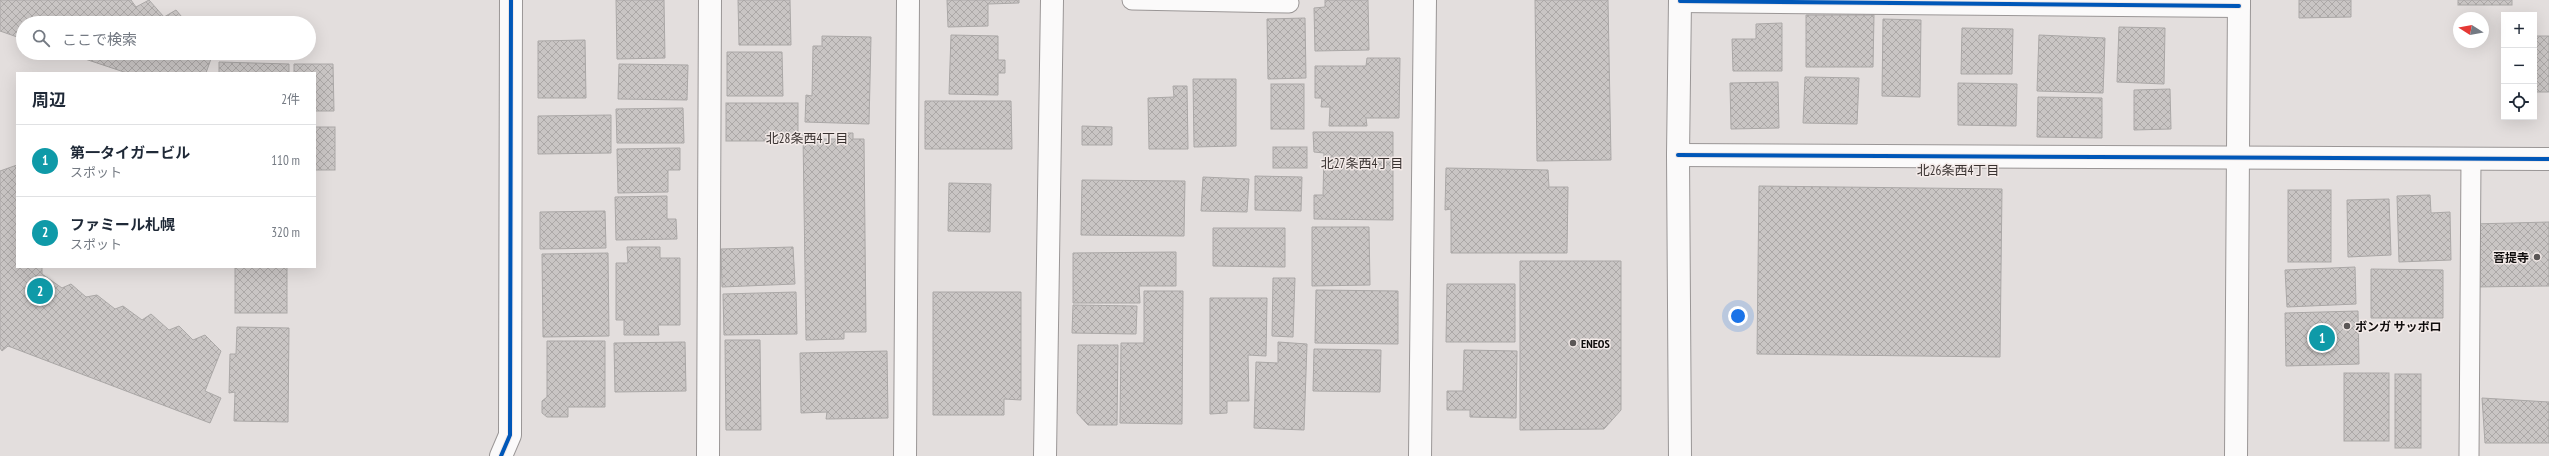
<!DOCTYPE html>
<html lang="ja">
<meta charset="utf-8">
<style>
body{margin:0;font-family:"PT Sans Narrow","Noto Sans JP",sans-serif;background:#f6f6f7;color:#1f2937}
.controls{position:absolute;right:12px;top:12px;display:grid;overflow:hidden;border-radius:0px;box-shadow:0 4px 16px #0002}
.controls button{width:36px;height:36px;display:grid;place-items:center;padding:0;border:0;border-bottom:1px solid #e0e1e3;background:#fff;color:#1f2937;font:20px sans-serif}
.compass{position:absolute;left:2453px;top:12px;width:36px;height:36px;border-radius:50%;background:#fff;box-shadow:0 4px 16px #0002;rotate:281deg}
.you{position:absolute;left:1738px;top:316px;width:14px;height:14px;margin:-10px;border:3px solid #fff;border-radius:50%;background:#1a73e8;box-shadow:0 0 0 6px #1a73e833}
.badge{display:grid;place-items:center;width:26px;height:26px;border-radius:50%;background:#5a5656;color:#fff;font-size:13px;font-weight:700}
.pin{position:absolute;translate:-50% -50%;border:2px solid #fff;box-shadow:0 1px 4px #0006}
.list{margin:0;padding:0;list-style:none}
h2{display:flex;justify-content:space-between;align-items:center;height:52px;margin:0;padding:0 16px;font-size:17px}
h2 small{font-size:13px;font-weight:400;color:#747a83}
.list li{display:grid;grid-template-columns:26px 1fr auto;gap:12px;align-items:center;box-sizing:border-box;height:72px;padding:0 16px;border-top:1px solid #e0e1e3}
.list b{display:block;font-size:15px;white-space:nowrap}
.list p{margin:0;font-size:13px;white-space:nowrap;color:#747a83}
.list em{font-size:13px;font-style:normal;color:#747a83}
.icon{flex:none;width:22px;height:22px;fill:none;stroke:currentColor;stroke-width:2;stroke-linecap:round;stroke-linejoin:round}
.map{position:relative;flex:none;width:2549px;height:456px;overflow:hidden}
.search{position:absolute;background:#fff;box-shadow:0 4px 16px #0002;left:16px;top:16px;width:300px;height:44px;display:flex;align-items:center;gap:10px;box-sizing:border-box;padding:0 14px;border-radius:22px;color:#747a83;font-size:15px}
.panel{position:absolute;background:#fff;box-shadow:0 4px 16px #0002;left:16px;top:72px;width:300px;height:196px;border-radius:0px}
.map>svg:first-child{display:block}
</style>
<div class="map">
<svg width="2549" height="456" viewBox="0 0 2549 456">
<defs>
<pattern id="building-cross-hatch" width="8" height="8" patternUnits="userSpaceOnUse"><rect width="8" height="8" fill="#c9c5c4"/><path d="M0 0l8 8M0 8l8-8" fill="none" stroke="#aca8a7"/></pattern>
</defs>
<rect width="100%" height="100%" fill="#e3dedd"/>
<g fill="url(#building-cross-hatch)" stroke="#aba8a7">
<polygon points="0,0 131,0 136,7 149,0 164,17 176,10 187,23 23,23 23,39 0,31"/>
<polygon points="616,0 664,0 665,58 617,59"/>
<polygon points="738,0 790,0 791,45 739,45"/>
<polygon points="947,0 1019,0 1019,3 988,4 988,26 948,27"/>
<polygon points="1325,0 1368,0 1369,50 1315,51 1314,8 1325,7"/>
<polygon points="1535,0 1608,0 1611,160 1537,161"/>
<polygon points="2299,0 2351,0 2351,17 2299,18"/>
<rect x="2458" y="0" width="54" height="5"/>
<polygon points="1806,15 1874,15 1873,67 1806,67"/>
<polygon points="1305,18 1306,78 1268,79 1267,19"/>
<polygon points="1883,19 1921,20 1920,97 1882,96"/>
<polygon points="1782,23 1782,71 1733,71 1732,39 1756,39 1756,24"/>
<polygon points="2119,27 2165,28 2164,84 2117,82"/>
<polygon points="1962,28 2013,29 2012,74 1961,74"/>
<polygon points="951,35 998,36 998,60 1005,60 1005,73 998,73 998,95 949,94"/>
<polygon points="2039,35 2105,38 2103,93 2037,91"/>
<polygon points="822,36 871,37 869,124 805,122 806,95 812,96 813,46 822,46"/>
<rect x="2534" y="36" width="15" height="56"/>
<polygon points="585,40 586,98 538,98 538,41"/>
<polygon points="727,52 782,52 783,96 727,96"/>
<polygon points="67,53 213,53 206,73 127,73"/>
<polygon points="1367,58 1400,58 1399,118 1366,118 1367,126 1329,126 1330,107 1321,107 1322,98 1315,98 1315,66 1366,66"/>
<polygon points="219,62 289,64 289,73 219,73"/>
<polygon points="294,64 333,64 334,111 315,111 315,73 294,73"/>
<polygon points="619,64 688,65 687,100 618,99"/>
<polygon points="1805,77 1859,78 1857,124 1803,123"/>
<polygon points="1193,79 1236,79 1236,146 1194,147"/>
<polygon points="1778,82 1779,128 1731,129 1730,83"/>
<polygon points="1958,83 2017,84 2016,126 1958,125"/>
<rect x="1271" y="84" width="33" height="45"/>
<polygon points="1173,86 1187,86 1188,149 1149,149 1148,98 1174,97"/>
<polygon points="2170,89 2171,129 2134,130 2134,90"/>
<polygon points="2038,97 2102,98 2102,138 2037,137"/>
<polygon points="925,101 1011,101 1012,149 925,149"/>
<rect x="726" y="103" width="72" height="38"/>
<polygon points="683,108 684,143 617,143 616,109"/>
<polygon points="611,115 611,153 538,154 538,116"/>
<polygon points="1082,126 1112,127 1112,145 1082,145"/>
<rect x="315" y="127" width="20" height="43"/>
<polygon points="1313,132 1393,132 1393,220 1314,219 1314,195 1323,195 1324,153 1314,152"/>
<polygon points="836,133 853,133 853,139 864,139 866,332 844,332 844,339 806,340 803,134 821,134 821,139 837,139"/>
<rect x="1273" y="147" width="34" height="21"/>
<polygon points="680,148 680,170 668,170 668,192 618,193 617,149"/>
<polygon points="17,165 17,267 42,267 42,274 62,288 71,284 86,297 97,295 115,309 123,306 142,320 151,314 169,330 179,326 193,340 205,335 221,351 205,391 221,398 210,423 8,346 2,351 0,348 0,171"/>
<polygon points="1446,168 1548,170 1549,187 1568,187 1567,253 1451,253 1451,209 1445,210"/>
<polygon points="1255,176 1302,177 1301,211 1255,210"/>
<polygon points="1203,177 1249,179 1247,212 1201,211"/>
<polygon points="1082,180 1185,181 1184,236 1081,235"/>
<polygon points="949,183 991,184 990,232 948,231"/>
<polygon points="1759,186 2002,189 2000,357 1757,354"/>
<rect x="2288" y="190" width="43" height="72"/>
<polygon points="2430,195 2431,213 2450,212 2451,260 2399,262 2397,196"/>
<polygon points="667,196 667,219 676,219 677,239 616,240 615,197"/>
<polygon points="2389,199 2391,255 2348,257 2347,200"/>
<polygon points="605,211 606,248 540,249 540,212"/>
<polygon points="2549,222 2549,286 2474,287 2473,224"/>
<polygon points="1312,227 1369,227 1370,285 1312,286"/>
<polygon points="1213,228 1285,228 1285,267 1213,266"/>
<polygon points="627,247 660,247 660,258 680,258 680,325 658,325 659,335 624,335 624,320 616,320 616,263 628,263"/>
<polygon points="793,247 795,284 722,287 721,249"/>
<polygon points="1176,252 1176,286 1139,286 1140,303 1073,303 1073,253"/>
<polygon points="608,253 609,336 543,337 542,254"/>
<polygon points="1520,261 1621,261 1621,410 1604,429 1520,430"/>
<rect x="235" y="267" width="52" height="46"/>
<polygon points="2355,267 2356,304 2287,307 2285,270"/>
<polygon points="2371,269 2443,270 2443,318 2371,318"/>
<polygon points="1273,278 1295,278 1293,337 1272,336"/>
<polygon points="1447,284 1515,284 1515,342 1446,342"/>
<polygon points="1316,290 1398,291 1398,344 1315,343"/>
<polygon points="1144,291 1183,291 1182,424 1120,423 1121,343 1144,343"/>
<polygon points="796,292 797,334 724,335 723,294"/>
<polygon points="933,292 1021,292 1021,400 1004,399 1004,415 933,415"/>
<polygon points="1210,298 1267,298 1266,356 1248,355 1249,401 1227,401 1227,413 1210,414"/>
<polygon points="1073,305 1137,306 1136,334 1072,333"/>
<polygon points="2358,311 2359,364 2286,366 2285,313"/>
<polygon points="237,327 289,328 288,422 234,421 235,392 229,393 230,354 236,354"/>
<polygon points="725,340 760,340 761,430 726,430"/>
<polygon points="547,341 605,341 605,407 568,407 568,417 547,417 542,413 542,401 547,397"/>
<polygon points="685,342 686,391 615,392 614,343"/>
<polygon points="1278,342 1307,344 1304,430 1254,428 1256,362 1278,363"/>
<polygon points="1078,345 1118,345 1117,425 1088,425 1077,413"/>
<polygon points="1314,349 1381,350 1380,392 1313,391"/>
<polygon points="1464,350 1517,351 1516,418 1470,417 1470,410 1447,410 1447,391 1463,391"/>
<polygon points="887,351 888,418 826,419 827,412 801,413 800,353"/>
<rect x="2344" y="373" width="45" height="68"/>
<rect x="2395" y="374" width="26" height="74"/>
<polygon points="2482,398 2549,402 2549,443 2485,443"/>
</g>
<g fill="none" stroke-linecap="round" stroke-linejoin="round">
<defs>
<g id="service">
<polyline points="1132,0 1289,3"/>
<polyline points="2469,456 2471,159"/>
</g>
<g id="minor">
<polyline points="1680,1 2239,6"/>
<polyline points="1678,155 2549,159"/>
<polyline points="501,456 510,435 511,0"/>
<polyline points="708,456 710,0"/>
<polyline points="905,456 908,0"/>
<polyline points="1045,456 1052,0"/>
<polyline points="1420,456 1425,0"/>
</g>
<g id="tertiary">
<polyline points="1680,0 1678,155 1680,456"/>
<polyline points="2236,456 2239,0"/>
</g>
</defs>
<use href="#service" stroke="#9a9696" stroke-width="21"/>
<use href="#minor" stroke="#9a9696" stroke-width="24"/>
<use href="#tertiary" stroke="#9a9696" stroke-width="24"/>
<use href="#service" stroke="#fbfafa" stroke-width="19"/>
<use href="#minor" stroke="#fbfafa" stroke-width="22"/>
<use href="#tertiary" stroke="#fbfafa" stroke-width="22"/>
<defs>
<g id="cycleway">
<polyline points="1680,1 2239,6"/>
<polyline points="1678,155 2549,159"/>
<polyline points="501,456 510,435 511,0"/>
</g>
</defs>
<use href="#cycleway" stroke="#f3eae8" stroke-width="6"/>
<use href="#cycleway" stroke="#0057b8" stroke-width="4"/>
</g>
<g fill="#5a5656" stroke="#f3eae8" stroke-width="1.5">
<circle cx="2537" cy="257" r="4"/>
<circle cx="2347" cy="326" r="4"/>
<circle cx="1573" cy="343" r="4"/>
</g>
<g text-anchor="middle" dominant-baseline="central" stroke-width="3" stroke-linejoin="round" paint-order="stroke">
<g font-size="12" font-weight="bold" fill="#100d0d" stroke="#f3eae8" text-anchor="start">
<text x="2529" y="257" text-anchor="end">菩提寺</text>
<text x="2355" y="326">ボンガ サッポロ</text>
<text x="1581" y="343">ENEOS</text>
</g>
<g font-size="13" fill="#393230" stroke="#f3eae8">
<text x="807" y="138">北28条西4丁目</text>
<text x="1362" y="163">北27条西4丁目</text>
<text x="1958" y="170">北26条西4丁目</text>
</g>
</g>
</svg>
<div class="controls">
<button>+</button>
<button>−</button>
<button><svg class="icon" aria-label="locate" viewBox="0 0 24 24"><circle cx="12" cy="12" r="6"/><path d="M12 2v4M12 18v4M2 12h4M18 12h4"/></svg></button>
</div>
<svg class="compass" viewBox="-18 -18 36 36"><path d="M0-13l5 13h-10z" fill="#e53935"/><path d="M0 13l5-13h-10z" fill="#747a83"/></svg>
<div class="you"></div>
<div class="pin badge" style="left:2322px;top:338px;background:#0f9aa8">1</div>
<div class="pin badge" style="left:40px;top:291px;background:#0f9aa8">2</div>
<div class="search"><svg class="icon" aria-label="search" viewBox="0 0 24 24"><circle cx="10" cy="10" r="6"/><path d="M15 15l6 6"/></svg>ここで検索</div>
<section class="panel">
<h2>周辺<small>2件</small></h2>
<ul class="list">
<li><span class="badge" style="background:#0f9aa8">1</span><div><b>第一タイガービル</b><p>スポット</p></div><em>110 m</em></li>
<li><span class="badge" style="background:#0f9aa8">2</span><div><b>ファミール札幌</b><p>スポット</p></div><em>320 m</em></li>
</ul>
</section>
</div>
